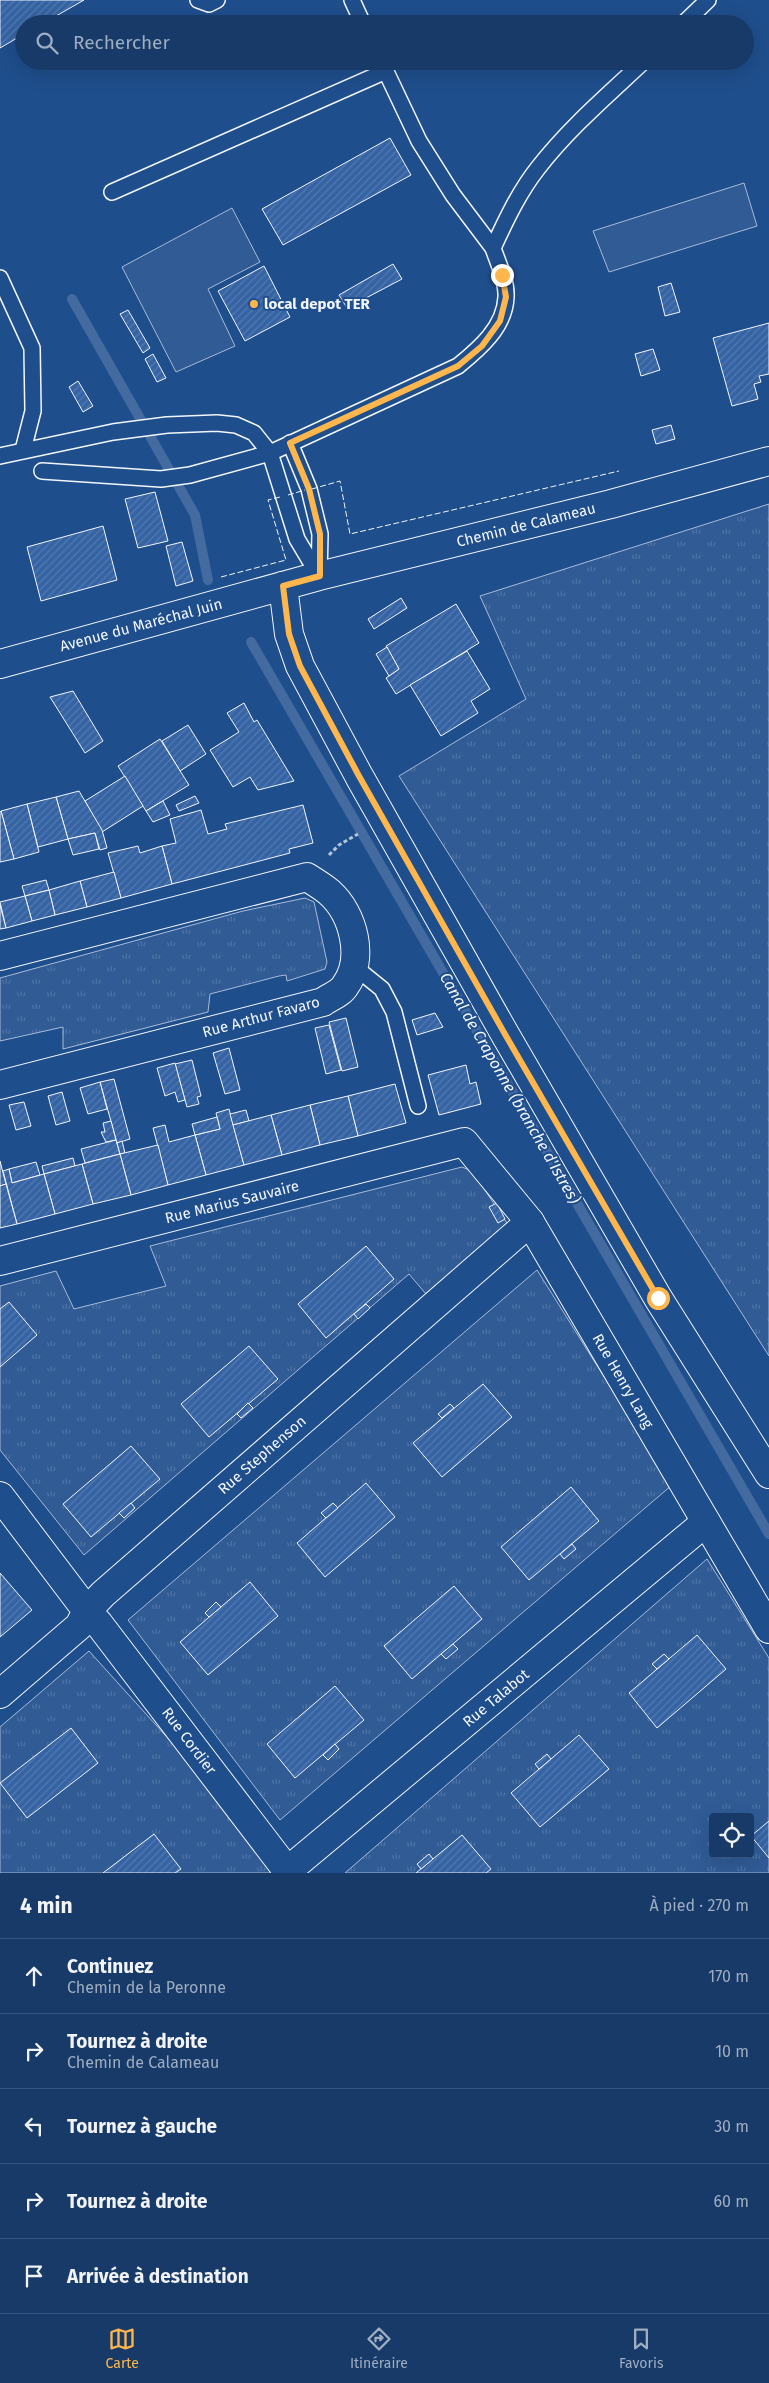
<!DOCTYPE html>
<html lang="fr">
<meta charset="utf-8">
<style>
body{margin:0;font-family:"Fira Sans",sans-serif;background:#20416f;color:#f1f3f6}
.controls{position:absolute;right:15px;bottom:15px;display:grid;overflow:hidden;border-radius:5px;box-shadow:0 5px 20px #0002}
.controls button{width:45px;height:45px;display:grid;place-items:center;padding:0;border:0;border-bottom:1px solid #36547d;background:#173a69;color:#f1f3f6;font:25px sans-serif}
.stop{position:absolute;width:15px;height:15px;margin:-11px;border:4px solid #ffb74d;border-radius:50%;background:#fff}
.stop.end{background:#ffb74d;border-color:#fff;box-shadow:0 1px 5px #0008}
.list{margin:0;padding:0;list-style:none}
h2{display:flex;justify-content:space-between;align-items:center;height:65px;margin:0;padding:0 20px;font-size:21px}
h2 small{font-size:16px;font-weight:400;color:#9eadc0}
.list li{display:grid;grid-template-columns:32px 1fr auto;gap:15px;align-items:center;box-sizing:border-box;height:75px;padding:0 20px;border-top:1px solid #36547d}
.list b{display:block;font-size:19px;white-space:nowrap}
.list p{margin:0;font-size:16px;white-space:nowrap;color:#9eadc0}
.list em{font-size:16px;font-style:normal;color:#9eadc0}
.icon{flex:none;width:28px;height:28px;fill:none;stroke:currentColor;stroke-width:2;stroke-linecap:round;stroke-linejoin:round}
.map{position:relative;flex:none;width:769px;height:1873px;overflow:hidden}
.search{position:absolute;background:#173a69;box-shadow:0 5px 20px #0002;left:15px;right:15px;top:15px;height:55px;display:flex;align-items:center;gap:12px;box-sizing:border-box;padding:0 18px;border-radius:28px;color:#9eadc0;font-size:19px}
.sheet{height:440px;background:#173a69}
nav{display:flex;justify-content:space-around;align-items:center;box-sizing:border-box;height:70px;border-top:1px solid #36547d;background:#173a69;font-size:14px;color:#9eadc0}
nav a{display:grid;justify-items:center;gap:2px}
nav .on{color:#ffb74d}
.map>svg:first-child{display:block}
</style>
<div class="map">
<svg width="769" height="1873" viewBox="0 0 769 1873">
<defs>
<pattern id="grass-tufts" width="24" height="20" patternUnits="userSpaceOnUse" patternTransform="scale(1.25)"><rect width="24" height="20" fill="#305b95"/><path d="M3 7l-1-3M5 7V3M7 7l1-3M15 17l-1-3M17 17v-4M19 17l1-3" fill="none" stroke="#4e73a5"/></pattern>
<pattern id="building-hatch" width="6" height="6" patternUnits="userSpaceOnUse" patternTransform="scale(1.25)"><rect width="6" height="6" fill="#3563a3"/><path d="M-1 1l2-2M0 6l6-6M5 7l2-2" fill="none" stroke="#537ab1"/></pattern>
</defs>
<rect width="100%" height="100%" fill="#1f4e8c"/>
<g fill="url(#grass-tufts)" stroke="#a8bbd7" fill-rule="evenodd">
<polygon points="769,504 769,1356 399,776 526,699 480,596"/>
<polygon points="305,898 314,902 327,962 325,969 287,981 286,975 279,976 210,994 208,1012 63,1049 63,1027 0,1041 0,978 243,911"/>
<polygon points="462,1167 472,1171 507,1223 426,1294 409,1274 84,1555 0,1450 0,1286 56,1271 74,1309 166,1286 150,1246"/>
<polygon points="537,1270 672,1485 280,1820 128,1620"/>
<path d="M 707,1559 L 769,1658 L 769,1873 L 345,1873 ZM 713,1817 L 750,1817 L 750,1854 L 713,1854 Z"/>
<polygon points="89,1651 288,1871 284,1873 0,1873 0,1727"/>
</g>
<g fill="#305b95" stroke="#a8bbd7">
<polygon points="744,183 757,226 609,272 593,231"/>
<polygon points="232,208 260,262 208,289 235,346 176,372 122,267"/>
</g>
<g fill="none" stroke-linecap="round" stroke-linejoin="round">
<g stroke="#446ba0" stroke-width="10">
<polyline points="72,299 195,515 208,580"/>
<polyline points="251,642 769,1534"/>
</g>
</g>
<g fill="url(#building-hatch)" stroke="#f2f6ff">
<polygon points="0,0 84,0 42,24 24,24 24,34 0,48"/>
<polygon points="390,138 411,175 283,245 262,209"/>
<polygon points="393,264 402,279 347,308 339,295"/>
<polygon points="264,266 290,317 245,341 218,291"/>
<polygon points="671,283 680,312 665,316 658,287"/>
<polygon points="128,310 150,348 143,353 120,314"/>
<polygon points="769,323 769,374 759,376 761,382 754,384 758,399 732,406 713,338"/>
<polygon points="653,349 660,370 641,376 635,354"/>
<polygon points="153,354 166,378 157,382 145,359"/>
<polygon points="78,381 93,406 83,412 69,387"/>
<polygon points="671,425 675,439 656,444 652,430"/>
<polygon points="155,492 168,541 138,548 125,499"/>
<polygon points="103,526 117,580 41,601 27,547"/>
<polygon points="182,542 193,581 176,586 166,546"/>
<polygon points="401,598 407,608 374,629 368,619"/>
<polygon points="456,604 479,643 396,694 386,678 399,669 386,646"/>
<polygon points="387,647 399,669 389,676 376,654"/>
<polygon points="467,651 490,689 471,701 478,713 441,736 410,685"/>
<polygon points="73,691 103,741 85,753 50,697"/>
<polygon points="244,703 254,722 257,720 294,781 258,790 250,777 233,787 210,750 239,732 227,713"/>
<polygon points="188,725 206,754 180,771 162,741"/>
<polygon points="160,739 189,785 146,811 118,766"/>
<polygon points="125,776 143,806 102,832 85,801"/>
<polygon points="79,791 102,830 107,848 100,850 95,833 68,839 56,797"/>
<polygon points="195,796 199,803 179,811 176,805"/>
<polygon points="56,797 68,839 38,847 27,804"/>
<polygon points="163,801 170,815 153,822 146,811"/>
<polygon points="27,804 39,852 14,859 1,811"/>
<polygon points="303,805 313,843 289,849 290,853 172,884 162,846 176,843 170,819 201,810 208,834 227,829 225,824"/>
<polygon points="1,811 14,859 0,862 0,812"/>
<polygon points="95,833 99,849 73,855 68,839"/>
<polygon points="138,846 140,853 162,846 172,884 121,898 108,853"/>
<polygon points="114,872 121,898 87,907 80,881"/>
<polygon points="46,880 49,890 25,896 22,886"/>
<polygon points="80,881 87,907 55,915 49,890"/>
<polygon points="49,890 55,915 32,921 25,896"/>
<polygon points="25,896 32,921 6,928 0,902"/>
<polygon points="0,905 6,928 0,929"/>
<polygon points="435,1013 443,1027 417,1035 412,1020"/>
<polygon points="346,1018 358,1067 342,1071 329,1022"/>
<polygon points="329,1025 341,1070 326,1074 315,1028"/>
<polygon points="229,1048 240,1090 225,1094 213,1053"/>
<polygon points="192,1060 201,1096 197,1097 199,1104 187,1107 175,1064"/>
<polygon points="175,1063 185,1100 178,1102 175,1092 165,1096 157,1068"/>
<polygon points="466,1065 470,1084 476,1082 481,1104 439,1115 428,1075"/>
<polygon points="114,1079 130,1139 117,1143 100,1082"/>
<polygon points="100,1082 107,1109 88,1114 80,1088"/>
<polygon points="395,1084 406,1123 358,1136 348,1096"/>
<polygon points="62,1092 70,1121 56,1125 48,1096"/>
<polygon points="348,1096 358,1136 320,1145 310,1105"/>
<polygon points="24,1102 31,1126 16,1130 9,1105"/>
<polygon points="310,1105 320,1145 282,1155 271,1115"/>
<polygon points="229,1109 244,1165 206,1175 195,1135 220,1129 216,1113"/>
<polygon points="246,1110 249,1121 233,1125 230,1114"/>
<polygon points="271,1115 282,1155 244,1165 233,1125"/>
<polygon points="217,1117 220,1129 195,1135 192,1124"/>
<polygon points="111,1121 116,1140 106,1142 101,1132 105,1132 103,1123"/>
<polygon points="165,1125 169,1142 195,1135 206,1175 168,1185 153,1128"/>
<polygon points="116,1140 120,1154 85,1163 81,1149"/>
<polygon points="122,1141 125,1153 120,1154 117,1143"/>
<polygon points="158,1145 168,1185 131,1195 120,1154"/>
<polygon points="120,1154 131,1195 93,1204 82,1164"/>
<polygon points="73,1158 75,1166 44,1174 42,1166"/>
<polygon points="0,1161 6,1184 0,1186"/>
<polygon points="36,1162 40,1175 12,1183 9,1169"/>
<polygon points="82,1164 93,1204 55,1214 44,1174"/>
<polygon points="9,1169 12,1183 44,1174 55,1214 17,1224 3,1171"/>
<polygon points="6,1184 17,1224 0,1228 0,1186"/>
<polygon points="497,1203 505,1219 498,1223 489,1207"/>
<polygon points="366,1246 394,1279 326,1338 298,1304"/>
<polygon points="9,1302 37,1335 0,1367 0,1309"/>
<polygon points="366,1304 370,1308 358,1319 354,1314"/>
<polygon points="249,1346 278,1379 209,1437 181,1404"/>
<polygon points="483,1384 512,1417 442,1477 413,1443"/>
<polygon points="248,1403 253,1408 241,1418 237,1414"/>
<polygon points="450,1404 454,1408 442,1418 438,1414"/>
<polygon points="131,1446 160,1479 91,1537 63,1504"/>
<polygon points="366,1483 395,1517 325,1577 297,1543"/>
<polygon points="571,1487 599,1521 529,1580 501,1547"/>
<polygon points="131,1503 135,1508 124,1518 119,1513"/>
<polygon points="333,1503 338,1508 326,1518 321,1513"/>
<polygon points="572,1544 576,1549 564,1559 560,1554"/>
<polygon points="0,1573 32,1610 0,1637"/>
<polygon points="250,1582 278,1616 208,1675 180,1642"/>
<polygon points="454,1586 482,1619 412,1679 384,1646"/>
<polygon points="216,1602 221,1607 209,1617 205,1613"/>
<polygon points="697,1635 726,1669 657,1728 629,1693"/>
<polygon points="453,1644 458,1649 446,1659 441,1654"/>
<polygon points="664,1654 669,1659 657,1669 652,1664"/>
<polygon points="335,1686 364,1720 295,1778 267,1744"/>
<polygon points="71,1728 98,1763 27,1818 0,1783"/>
<polygon points="579,1735 609,1769 540,1827 511,1793"/>
<polygon points="335,1744 339,1749 328,1760 323,1755"/>
<polygon points="547,1754 551,1759 539,1769 535,1764"/>
<polygon points="769,1821 769,1858 751,1836"/>
<polygon points="154,1834 181,1869 175,1873 103,1873"/>
<polygon points="462,1835 491,1869 486,1873 416,1873"/>
<polygon points="429,1854 433,1859 421,1869 417,1864"/>
</g>
<g fill="none" stroke-linecap="round" stroke-linejoin="round">
<defs>
<g id="lane">
<polyline points="198,0 209,4 217,0"/>
<polyline points="352,0 363,24"/>
<polyline points="683,24 708,0"/>
<polyline points="381,61 419,141 453,195 493,248"/>
<polyline points="112,192 386,71"/>
<polyline points="0,278 32,348 33,411 23,450"/>
<polyline points="290,443 309,489 320,534 319,576"/>
<polyline points="0,456 113,432 167,425 217,423 236,425 254,433 270,453 297,539 319,576"/>
<path d="M 42,471 L 161,479 L 190,475 L 270,453 L 458,366 C 479,349 505,327 506,297 C 507,281 498,263 493,248 C 506,220 519,192 538,168 C 569,128 608,95 644,61"/>
<polyline points="356,968 382,989 394,1012 418,1106"/>
</g>
<g id="street">
<polyline points="283,586 289,634 300,666 359,776 506,1036 658,1298 769,1474"/>
<path d="M 0,956 L 307,877 C 315,882 323,887 329,892 C 354,914 365,959 345,986 C 341,993 330,997 323,1002 L 0,1085"/>
<polyline points="0,1261 464,1142 530,1222 769,1629"/>
<polyline points="285,1873 706,1522"/>
<polyline points="289,1873 99,1624 87,1611 103,1594 530,1222"/>
</g>
<g id="secondary">
<polyline points="0,664 319,576 611,504 769,461"/>
<polyline points="0,1496 87,1611 79,1626 0,1694"/>
</g>
</defs>
<use href="#lane" stroke="#f2f6ff" stroke-width="18"/>
<use href="#street" stroke="#f2f6ff" stroke-width="30"/>
<use href="#secondary" stroke="#f2f6ff" stroke-width="30"/>
<polyline stroke="#b3c4dc" stroke-width="3" stroke-dasharray="4 2.5" stroke-linecap="butt" points="329,855 339,845 358,834"/>
<use href="#lane" stroke="#1f4e8c" stroke-width="15"/>
<use href="#street" stroke="#1f4e8c" stroke-width="28"/>
<use href="#secondary" stroke="#1f4e8c" stroke-width="28"/>
<g stroke="#f2f6ff" stroke-width="1" stroke-dasharray="6 2.5" stroke-linecap="butt">
<polyline points="312,489 340,481 350,534 619,471"/>
<polyline points="288,495 305,490"/>
<polyline points="221,577 286,560 268,500 280,497"/>
</g>
</g>
<g fill="none" stroke-linecap="round" stroke-linejoin="round">
<polyline stroke="#ffb74d" stroke-width="6" points="502,275 506,297 500,321 482,346 458,366 290,443 309,489 320,534 320,576 283,586 289,634 300,666 359,776 506,1036 658,1298"/>
</g>
<circle fill="#ffb74d" stroke="#1f4e8c" stroke-width="2" cx="254" cy="304" r="5"/>
<g text-anchor="middle" dominant-baseline="central" stroke-width="4" stroke-linejoin="round" paint-order="stroke">
<g font-size="15" font-weight="bold" fill="#f2f6ff" stroke="#1f4e8c" text-anchor="start">
<text x="264" y="304">local depot TER</text>
</g>
<g font-size="15" fill="#f2f6ff" stroke="#1f4e8c">
<text transform="translate(526 525) rotate(-14)">Chemin de Calameau</text>
<text transform="translate(141 625) rotate(-15)">Avenue du Maréchal Juin</text>
<text transform="translate(261 1017) rotate(-15)">Rue Arthur Favaro</text>
<text transform="translate(232 1202) rotate(-14)">Rue Marius Sauvaire</text>
<text transform="translate(623 1381) rotate(60)">Rue Henry Lang</text>
<text transform="translate(262 1455) rotate(-41)">Rue Stephenson</text>
<text transform="translate(496 1698) rotate(-40)">Rue Talabot</text>
<text transform="translate(189 1741) rotate(53)">Rue Cordier</text>
</g>
<g font-size="16" font-style="italic" fill="#f2f6ff" stroke="#1f4e8c">
<text transform="translate(510 1088) rotate(60)">Canal de Craponne (branche d'Istres)</text>
</g>
</g>
</svg>
<div class="controls">
<button><svg class="icon" aria-label="locate" viewBox="0 0 24 24"><circle cx="12" cy="12" r="6"/><path d="M12 2v4M12 18v4M2 12h4M18 12h4"/></svg></button>
</div>
<div class="stop" style="left:658px;top:1298px"></div>
<div class="stop end" style="left:502px;top:275px"></div>
<div class="search"><svg class="icon" aria-label="search" viewBox="0 0 24 24"><circle cx="10" cy="10" r="6"/><path d="M15 15l6 6"/></svg>Rechercher</div>
</div>
<section class="sheet">
<h2>4 min<small>À pied · 270 m</small></h2>
<ul class="list">
<li><svg class="icon" aria-label="ahead" viewBox="0 0 24 24"><path d="M12 20V5M6 11l6-6 6 6"/></svg><div><b>Continuez</b><p>Chemin de la Peronne</p></div><em>170 m</em></li>
<li><svg class="icon" aria-label="right" viewBox="0 0 24 24"><path d="M7 20v-9h11M14 6l5 5-5 5"/></svg><div><b>Tournez à droite</b><p>Chemin de Calameau</p></div><em>10 m</em></li>
<li><svg class="icon" aria-label="left" viewBox="0 0 24 24"><path d="M17 20v-9H6M10 6l-5 5 5 5"/></svg><div><b>Tournez à gauche</b></div><em>30 m</em></li>
<li><svg class="icon" aria-label="right" viewBox="0 0 24 24"><path d="M7 20v-9h11M14 6l5 5-5 5"/></svg><div><b>Tournez à droite</b></div><em>60 m</em></li>
<li><svg class="icon" aria-label="arrive" viewBox="0 0 24 24"><path d="M6 21V4h12l-3 4 3 4H6"/></svg><div><b>Arrivée à destination</b></div></li>
</ul>
</section>
<nav>
<a class="on"><svg class="icon" aria-label="map" viewBox="0 0 24 24"><path d="M3 6l6-2 6 2 6-2v14l-6 2-6-2-6 2zM9 4v14M15 6v14"/></svg>Carte</a>
<a><svg class="icon" aria-label="directions" viewBox="0 0 24 24"><path d="M12 3l9 9-9 9-9-9zM9 14v-3h6M13 9l2 2-2 2"/></svg>Itinéraire</a>
<a><svg class="icon" aria-label="saved" viewBox="0 0 24 24"><path d="M7 4h10v16l-5-4-5 4z"/></svg>Favoris</a>
</nav>
